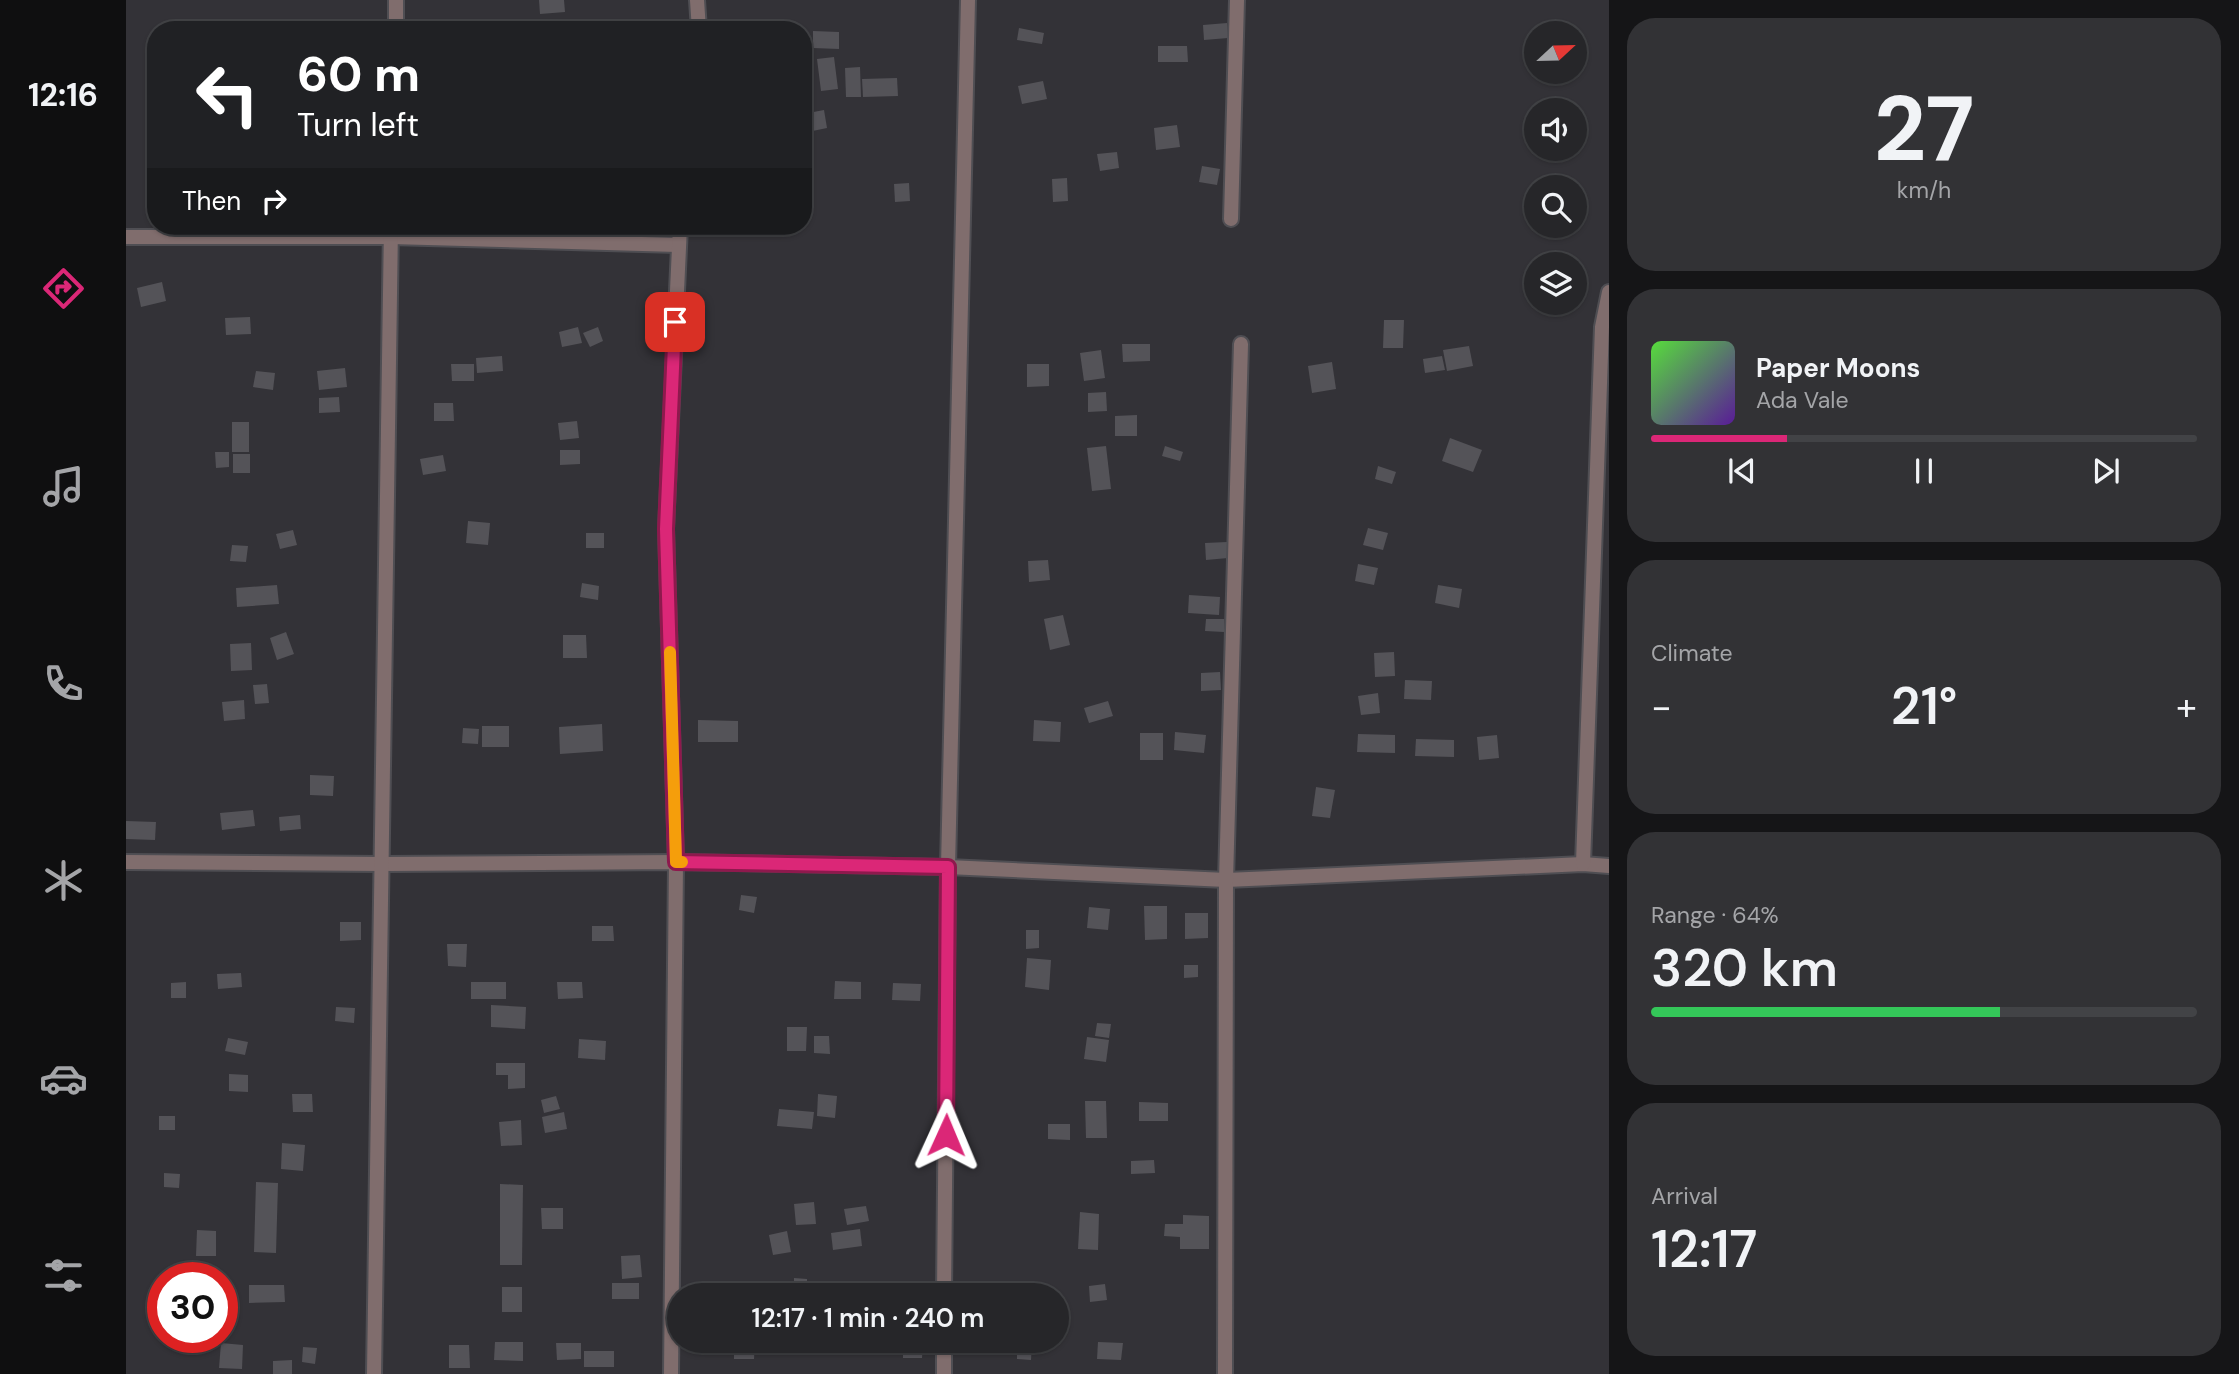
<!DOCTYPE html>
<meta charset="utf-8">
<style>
body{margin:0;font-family:"DM Sans",sans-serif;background:#323235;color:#f1f3f6;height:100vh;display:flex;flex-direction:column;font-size:26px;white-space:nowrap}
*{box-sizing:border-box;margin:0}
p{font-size:23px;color:#a4a5a8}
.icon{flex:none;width:38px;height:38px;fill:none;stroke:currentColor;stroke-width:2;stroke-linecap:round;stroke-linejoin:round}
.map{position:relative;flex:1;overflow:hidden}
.details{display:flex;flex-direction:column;gap:18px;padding:18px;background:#151517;width:630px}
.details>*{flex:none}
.guide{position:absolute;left:21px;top:21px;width:665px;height:214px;border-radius:28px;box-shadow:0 2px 5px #0004,0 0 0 2px #424346;background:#202124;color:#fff;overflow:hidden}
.needle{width:46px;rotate:68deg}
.controls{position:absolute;left:1398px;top:21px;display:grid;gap:14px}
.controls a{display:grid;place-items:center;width:63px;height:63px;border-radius:50%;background:#262629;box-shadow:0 2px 5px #0004,0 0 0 2px #424346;font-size:35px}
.speed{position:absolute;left:21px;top:1262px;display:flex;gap:14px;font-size:35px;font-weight:700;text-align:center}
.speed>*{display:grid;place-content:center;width:91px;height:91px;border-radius:50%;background:#262629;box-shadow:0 2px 5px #0004,0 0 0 2px #424346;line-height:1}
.speed .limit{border:10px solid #d22;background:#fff;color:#111}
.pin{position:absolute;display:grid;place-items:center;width:60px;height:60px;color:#fff;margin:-30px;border-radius:14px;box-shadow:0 4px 10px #0006}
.me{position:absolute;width:77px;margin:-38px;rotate:1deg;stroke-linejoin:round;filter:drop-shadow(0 0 5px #0008)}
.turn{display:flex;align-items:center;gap:24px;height:147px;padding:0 35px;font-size:32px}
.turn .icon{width:91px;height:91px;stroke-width:2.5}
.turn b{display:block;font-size:49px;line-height:60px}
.then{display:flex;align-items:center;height:66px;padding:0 35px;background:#0003;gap:14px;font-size:26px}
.big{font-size:52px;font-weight:600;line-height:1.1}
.details .card{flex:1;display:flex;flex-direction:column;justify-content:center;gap:10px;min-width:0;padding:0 24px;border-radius:28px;background:#323235}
.details .dial{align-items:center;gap:0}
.dial b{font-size:91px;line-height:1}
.song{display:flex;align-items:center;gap:21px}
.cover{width:84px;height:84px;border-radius:10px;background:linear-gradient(135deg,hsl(110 70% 55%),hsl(270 70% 35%))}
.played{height:7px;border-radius:4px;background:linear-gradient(90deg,#db2777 25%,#424346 25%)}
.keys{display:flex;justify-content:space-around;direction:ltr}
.heat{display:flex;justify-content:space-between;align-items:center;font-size:38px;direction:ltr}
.charge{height:10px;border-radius:5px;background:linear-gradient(90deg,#34c759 64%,#424346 0)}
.trip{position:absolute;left:541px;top:1283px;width:402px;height:70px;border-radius:35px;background:#262629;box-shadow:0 2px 5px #0004,0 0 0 2px #424346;font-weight:600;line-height:70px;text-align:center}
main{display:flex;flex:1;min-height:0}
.dock{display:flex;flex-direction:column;width:126px;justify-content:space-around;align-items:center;background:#0f0f10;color:#a4a5a8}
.dock .icon{width:49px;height:49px}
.dock .active{color:#db2777}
.dock b{font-size:32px;color:#f1f3f6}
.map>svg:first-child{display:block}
.building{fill:#545358}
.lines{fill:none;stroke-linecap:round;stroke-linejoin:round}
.minor-casing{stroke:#4f4e53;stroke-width:18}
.minor{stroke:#806d6d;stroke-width:14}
.route-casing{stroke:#8e194d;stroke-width:18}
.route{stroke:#db2777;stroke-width:12}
.slow{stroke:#f59e0b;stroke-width:12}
</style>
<main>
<nav class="dock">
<b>12:16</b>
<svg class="icon active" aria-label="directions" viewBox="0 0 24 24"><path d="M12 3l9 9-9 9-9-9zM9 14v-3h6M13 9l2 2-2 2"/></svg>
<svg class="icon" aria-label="music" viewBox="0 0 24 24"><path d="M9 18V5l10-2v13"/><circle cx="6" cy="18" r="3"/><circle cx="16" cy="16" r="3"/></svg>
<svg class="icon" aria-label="phone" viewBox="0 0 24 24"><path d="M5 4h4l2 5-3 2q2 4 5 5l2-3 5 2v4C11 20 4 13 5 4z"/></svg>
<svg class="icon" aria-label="climate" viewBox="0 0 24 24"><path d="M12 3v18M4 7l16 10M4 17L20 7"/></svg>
<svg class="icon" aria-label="car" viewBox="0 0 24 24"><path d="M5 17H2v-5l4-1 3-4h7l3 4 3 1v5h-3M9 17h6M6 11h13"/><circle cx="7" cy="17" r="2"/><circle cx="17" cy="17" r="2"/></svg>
<svg class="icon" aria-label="filters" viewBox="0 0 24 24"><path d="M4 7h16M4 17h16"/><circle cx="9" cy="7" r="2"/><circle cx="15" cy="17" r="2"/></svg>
</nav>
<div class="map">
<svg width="1483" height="1374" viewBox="0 0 1483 1374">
<rect width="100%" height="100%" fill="#333237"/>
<g class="building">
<polygon points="413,0 438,0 439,12 414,14"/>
<rect x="360" y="22" width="20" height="8"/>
<polygon points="1101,23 1102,38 1078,40 1077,25"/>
<polygon points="893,28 918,33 916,44 891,40"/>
<polygon points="687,31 713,32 713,49 687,48"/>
<polygon points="1032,46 1061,46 1062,62 1032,62"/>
<polygon points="708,57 712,89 695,91 691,59"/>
<polygon points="734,67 735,97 720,97 719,68"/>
<polygon points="771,78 772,96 737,97 736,79"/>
<polygon points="917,81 921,99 896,104 892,86"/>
<polygon points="25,96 30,97 30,113 25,113"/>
<polygon points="698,110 701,128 677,133 677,114"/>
<polygon points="1051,125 1054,147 1030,150 1028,128"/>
<polygon points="991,152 993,168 974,171 971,154"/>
<polygon points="1076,166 1094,169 1091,185 1073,182"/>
<polygon points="941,178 942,201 927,202 926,179"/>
<polygon points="783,183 784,201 769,202 768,184"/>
<polygon points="36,282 40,301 15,307 11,288"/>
<polygon points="124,317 125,334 100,335 99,318"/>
<polygon points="1258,320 1278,320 1277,348 1257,348"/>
<polygon points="452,327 456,343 436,347 433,332"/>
<polygon points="472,327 477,341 464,347 457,333"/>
<polygon points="996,344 1024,344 1024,361 997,362"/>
<polygon points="1343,346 1347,366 1321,371 1317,350"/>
<polygon points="975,350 979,378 958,381 954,353"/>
<polygon points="376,356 377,371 351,373 350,358"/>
<polygon points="1316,356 1319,370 1299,373 1297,359"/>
<polygon points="1206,362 1210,389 1186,393 1182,366"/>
<polygon points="325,364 348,364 348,381 326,381"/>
<polygon points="901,364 923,364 923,386 901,387"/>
<polygon points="219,368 221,387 193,390 191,371"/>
<polygon points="130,371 149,373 147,390 127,387"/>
<polygon points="980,392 981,411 962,412 962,393"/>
<polygon points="213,397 214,412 193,413 193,398"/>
<polygon points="308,403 327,403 328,421 308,421"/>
<polygon points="1011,415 1011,436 989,436 989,416"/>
<polygon points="451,421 453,438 434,440 432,423"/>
<rect x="106" y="422" width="17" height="30"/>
<polygon points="1324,438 1356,450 1347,472 1316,461"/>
<polygon points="980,446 985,489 966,491 961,448"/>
<polygon points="1039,446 1057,452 1054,461 1036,456"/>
<polygon points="434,450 454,450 454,464 434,465"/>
<polygon points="89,452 103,452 103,467 90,468"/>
<rect x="107" y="454" width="17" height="19"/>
<polygon points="317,455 320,471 297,475 294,459"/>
<polygon points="1252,466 1270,472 1266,484 1249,479"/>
<polygon points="342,521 364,523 362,545 340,543"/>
<polygon points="1242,528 1262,533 1257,550 1237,545"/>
<polygon points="167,530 171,545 154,549 150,534"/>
<rect x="460" y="533" width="18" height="15"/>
<polygon points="1101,542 1102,558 1080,560 1079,543"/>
<polygon points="106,545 122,546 120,562 104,561"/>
<polygon points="922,560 924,580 903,582 902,561"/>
<polygon points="1232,564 1252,568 1248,585 1229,581"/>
<polygon points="456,583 473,586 472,600 454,597"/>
<polygon points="151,585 153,604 111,607 110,588"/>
<polygon points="1312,585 1336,589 1333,608 1309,603"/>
<polygon points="1063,595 1094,597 1093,615 1062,613"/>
<polygon points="937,615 944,645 924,650 918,619"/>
<polygon points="1080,619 1098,619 1098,632 1079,631"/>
<polygon points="160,632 168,654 151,660 144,638"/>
<polygon points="437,635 460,635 461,658 437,658"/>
<polygon points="125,643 126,670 105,671 104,644"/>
<polygon points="1268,652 1269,676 1249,677 1248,653"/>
<polygon points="1094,672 1095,690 1075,691 1075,673"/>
<polygon points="1279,680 1306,681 1305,700 1278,699"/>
<polygon points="141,684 143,703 129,704 127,685"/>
<polygon points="1252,693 1254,713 1235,715 1232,696"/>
<polygon points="118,700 119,719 98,721 96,702"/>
<polygon points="982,701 987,716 963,723 958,708"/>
<polygon points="572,720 612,721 612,742 572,742"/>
<polygon points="908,720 935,722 934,742 907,741"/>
<polygon points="476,724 477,751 434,754 433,727"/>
<rect x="356" y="726" width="27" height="21"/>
<polygon points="337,728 353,729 352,744 336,743"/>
<polygon points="1049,732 1080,735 1078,753 1048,750"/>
<rect x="1014" y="733" width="23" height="27"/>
<polygon points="1232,734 1269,735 1269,753 1231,752"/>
<polygon points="1371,735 1373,758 1353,760 1351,737"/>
<polygon points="1290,739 1328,740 1328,757 1289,756"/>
<polygon points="184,775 208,776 207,796 184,795"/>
<polygon points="1190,787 1209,790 1204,818 1186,816"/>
<polygon points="127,810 129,826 96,830 94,813"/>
<polygon points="174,815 175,829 154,831 153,817"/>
<polygon points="0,821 30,822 29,840 0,839"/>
<polygon points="615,895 631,897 628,913 613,910"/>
<polygon points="1018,906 1041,906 1041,939 1019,940"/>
<polygon points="963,907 984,909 982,930 961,928"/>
<polygon points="1059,913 1082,913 1082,938 1059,939"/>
<polygon points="214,922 235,922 235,940 214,941"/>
<polygon points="466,926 487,926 488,941 466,941"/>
<polygon points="900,930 913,930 913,948 900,949"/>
<polygon points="321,944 341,944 340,967 322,966"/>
<polygon points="901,958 925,960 923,990 899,987"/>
<polygon points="1058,965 1072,965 1072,977 1058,978"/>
<polygon points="115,973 116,987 92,989 91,974"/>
<polygon points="709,981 735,982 735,999 708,999"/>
<polygon points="60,982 60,998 45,998 45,983"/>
<rect x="345" y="982" width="35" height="17"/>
<polygon points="431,982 456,982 457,998 432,999"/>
<polygon points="767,983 795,984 794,1001 766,1000"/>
<polygon points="365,1005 400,1007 399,1029 365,1027"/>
<polygon points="210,1007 229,1008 228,1023 209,1021"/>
<polygon points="971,1023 985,1024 983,1038 969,1036"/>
<polygon points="661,1027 681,1027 680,1051 661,1051"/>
<polygon points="688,1036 703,1036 704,1054 688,1053"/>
<polygon points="961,1037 983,1040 980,1062 958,1059"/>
<polygon points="102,1038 122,1042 119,1055 99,1051"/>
<polygon points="453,1039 480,1041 479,1060 452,1058"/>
<polygon points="370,1063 399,1063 399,1088 382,1089 382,1075 370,1075"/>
<polygon points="103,1074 122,1075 122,1092 103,1091"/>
<polygon points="166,1094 186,1094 187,1112 167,1112"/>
<polygon points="692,1094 711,1096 709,1118 691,1116"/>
<polygon points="430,1096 434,1109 418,1113 415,1100"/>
<polygon points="959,1101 980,1101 981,1138 960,1138"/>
<polygon points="1013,1102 1042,1103 1042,1121 1013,1121"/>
<polygon points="653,1109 688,1112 686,1129 651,1126"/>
<polygon points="438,1112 441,1129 419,1133 416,1117"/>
<rect x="33" y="1116" width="16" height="14"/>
<polygon points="395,1120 396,1145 375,1146 373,1122"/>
<polygon points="922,1124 944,1124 944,1140 922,1139"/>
<polygon points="156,1143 179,1145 177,1171 155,1169"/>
<polygon points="1028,1160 1029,1173 1005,1174 1005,1161"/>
<polygon points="38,1173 54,1174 53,1188 38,1187"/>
<polygon points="130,1182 152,1183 150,1253 128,1252"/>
<polygon points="374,1184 397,1185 396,1265 374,1265"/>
<polygon points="688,1202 690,1224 670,1225 668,1204"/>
<polygon points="740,1206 743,1221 721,1225 718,1209"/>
<polygon points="415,1208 437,1208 437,1229 416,1229"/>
<polygon points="954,1212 973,1214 972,1250 952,1249"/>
<polygon points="1057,1215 1083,1216 1083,1249 1054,1249 1054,1237 1038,1236 1039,1224 1057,1224"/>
<polygon points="734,1229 736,1246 707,1250 705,1233"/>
<polygon points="71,1230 90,1231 90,1256 70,1256"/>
<polygon points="661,1231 665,1252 647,1255 643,1235"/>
<polygon points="514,1255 516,1277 496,1279 495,1256"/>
<polygon points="668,1278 681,1279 681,1295 668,1295"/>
<polygon points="766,1282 786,1284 785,1295 765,1295"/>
<rect x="486" y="1283" width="27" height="16"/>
<polygon points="979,1284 981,1300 964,1302 963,1286"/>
<polygon points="123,1285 158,1285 159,1302 123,1303"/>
<rect x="376" y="1287" width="20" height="25"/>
<polygon points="608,1340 629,1340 628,1359 608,1359"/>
<polygon points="777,1340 797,1340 796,1358 777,1358"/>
<polygon points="369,1342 397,1342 397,1361 368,1360"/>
<polygon points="972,1342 997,1343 995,1360 971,1359"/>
<polygon points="95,1343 117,1345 116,1369 93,1368"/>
<polygon points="430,1343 455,1343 455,1359 431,1360"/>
<polygon points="891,1344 906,1345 905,1360 891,1359"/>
<polygon points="323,1345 343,1345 344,1368 323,1368"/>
<polygon points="177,1347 191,1348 189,1364 176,1362"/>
<rect x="458" y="1351" width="30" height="16"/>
<polygon points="166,1360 166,1374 147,1374 147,1361"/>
</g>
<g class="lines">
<g class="minor-casing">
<g id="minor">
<polyline points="571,0 573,30"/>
<polyline points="270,30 270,0"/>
<polyline points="1105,219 1111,0"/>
<polyline points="0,237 265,237 552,245"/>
<polyline points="0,862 256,864 550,862 822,867 1100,880 1457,864 1483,866"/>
<polyline points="1457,864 1476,327 1483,292"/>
<polyline points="818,1295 822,867 842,0"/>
<polyline points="248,1374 265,226"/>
<polyline points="545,1374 550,862 540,529 554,226"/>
<polyline points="818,1374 818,1340"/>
<polyline points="1099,1374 1100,880 1115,344"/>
</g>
</g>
<use href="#minor" class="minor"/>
</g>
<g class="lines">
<g class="route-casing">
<polyline id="route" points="549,322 540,529 550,862 822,867 820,1135"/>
</g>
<use href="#route" class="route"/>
<polyline class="slow" points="544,652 550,862 556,862"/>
</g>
</svg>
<div class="controls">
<a><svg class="needle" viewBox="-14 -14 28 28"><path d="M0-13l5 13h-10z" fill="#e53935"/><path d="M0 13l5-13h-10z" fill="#a4a5a8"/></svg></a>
<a><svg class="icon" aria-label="sound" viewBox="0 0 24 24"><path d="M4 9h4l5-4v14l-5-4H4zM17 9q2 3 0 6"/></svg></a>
<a><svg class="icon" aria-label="search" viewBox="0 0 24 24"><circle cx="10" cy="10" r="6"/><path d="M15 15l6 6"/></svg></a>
<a><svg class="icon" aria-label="layers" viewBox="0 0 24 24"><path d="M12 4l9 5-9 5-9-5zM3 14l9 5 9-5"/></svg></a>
</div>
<div class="speed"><div class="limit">30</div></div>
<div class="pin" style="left:549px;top:322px;background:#d93025"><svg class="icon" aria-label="arrive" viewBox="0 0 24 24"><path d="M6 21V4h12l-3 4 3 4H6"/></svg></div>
<svg class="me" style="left:820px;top:1135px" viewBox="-20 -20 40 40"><path d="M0-17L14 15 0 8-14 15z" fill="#db2777" stroke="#fff" stroke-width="4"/></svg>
<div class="trip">12:17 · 1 min · 240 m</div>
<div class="guide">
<div class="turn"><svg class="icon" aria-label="left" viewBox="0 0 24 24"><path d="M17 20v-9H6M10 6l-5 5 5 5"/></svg><div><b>60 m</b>Turn left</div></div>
<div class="then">Then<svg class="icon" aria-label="right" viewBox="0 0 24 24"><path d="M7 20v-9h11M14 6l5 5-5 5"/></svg></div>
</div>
</div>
<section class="details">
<div class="card dial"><b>27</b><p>km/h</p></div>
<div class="card">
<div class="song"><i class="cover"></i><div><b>Paper Moons</b><p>Ada Vale</p></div></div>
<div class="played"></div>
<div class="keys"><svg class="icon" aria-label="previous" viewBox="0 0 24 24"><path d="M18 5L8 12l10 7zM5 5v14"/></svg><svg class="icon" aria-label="pause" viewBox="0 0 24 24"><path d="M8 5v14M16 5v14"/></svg><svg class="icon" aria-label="next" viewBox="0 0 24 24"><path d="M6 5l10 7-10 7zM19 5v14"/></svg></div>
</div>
<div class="card"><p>Climate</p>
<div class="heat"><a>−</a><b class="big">21°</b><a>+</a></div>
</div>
<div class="card"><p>Range · 64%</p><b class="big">320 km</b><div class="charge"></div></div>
<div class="card"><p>Arrival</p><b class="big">12:17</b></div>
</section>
</main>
